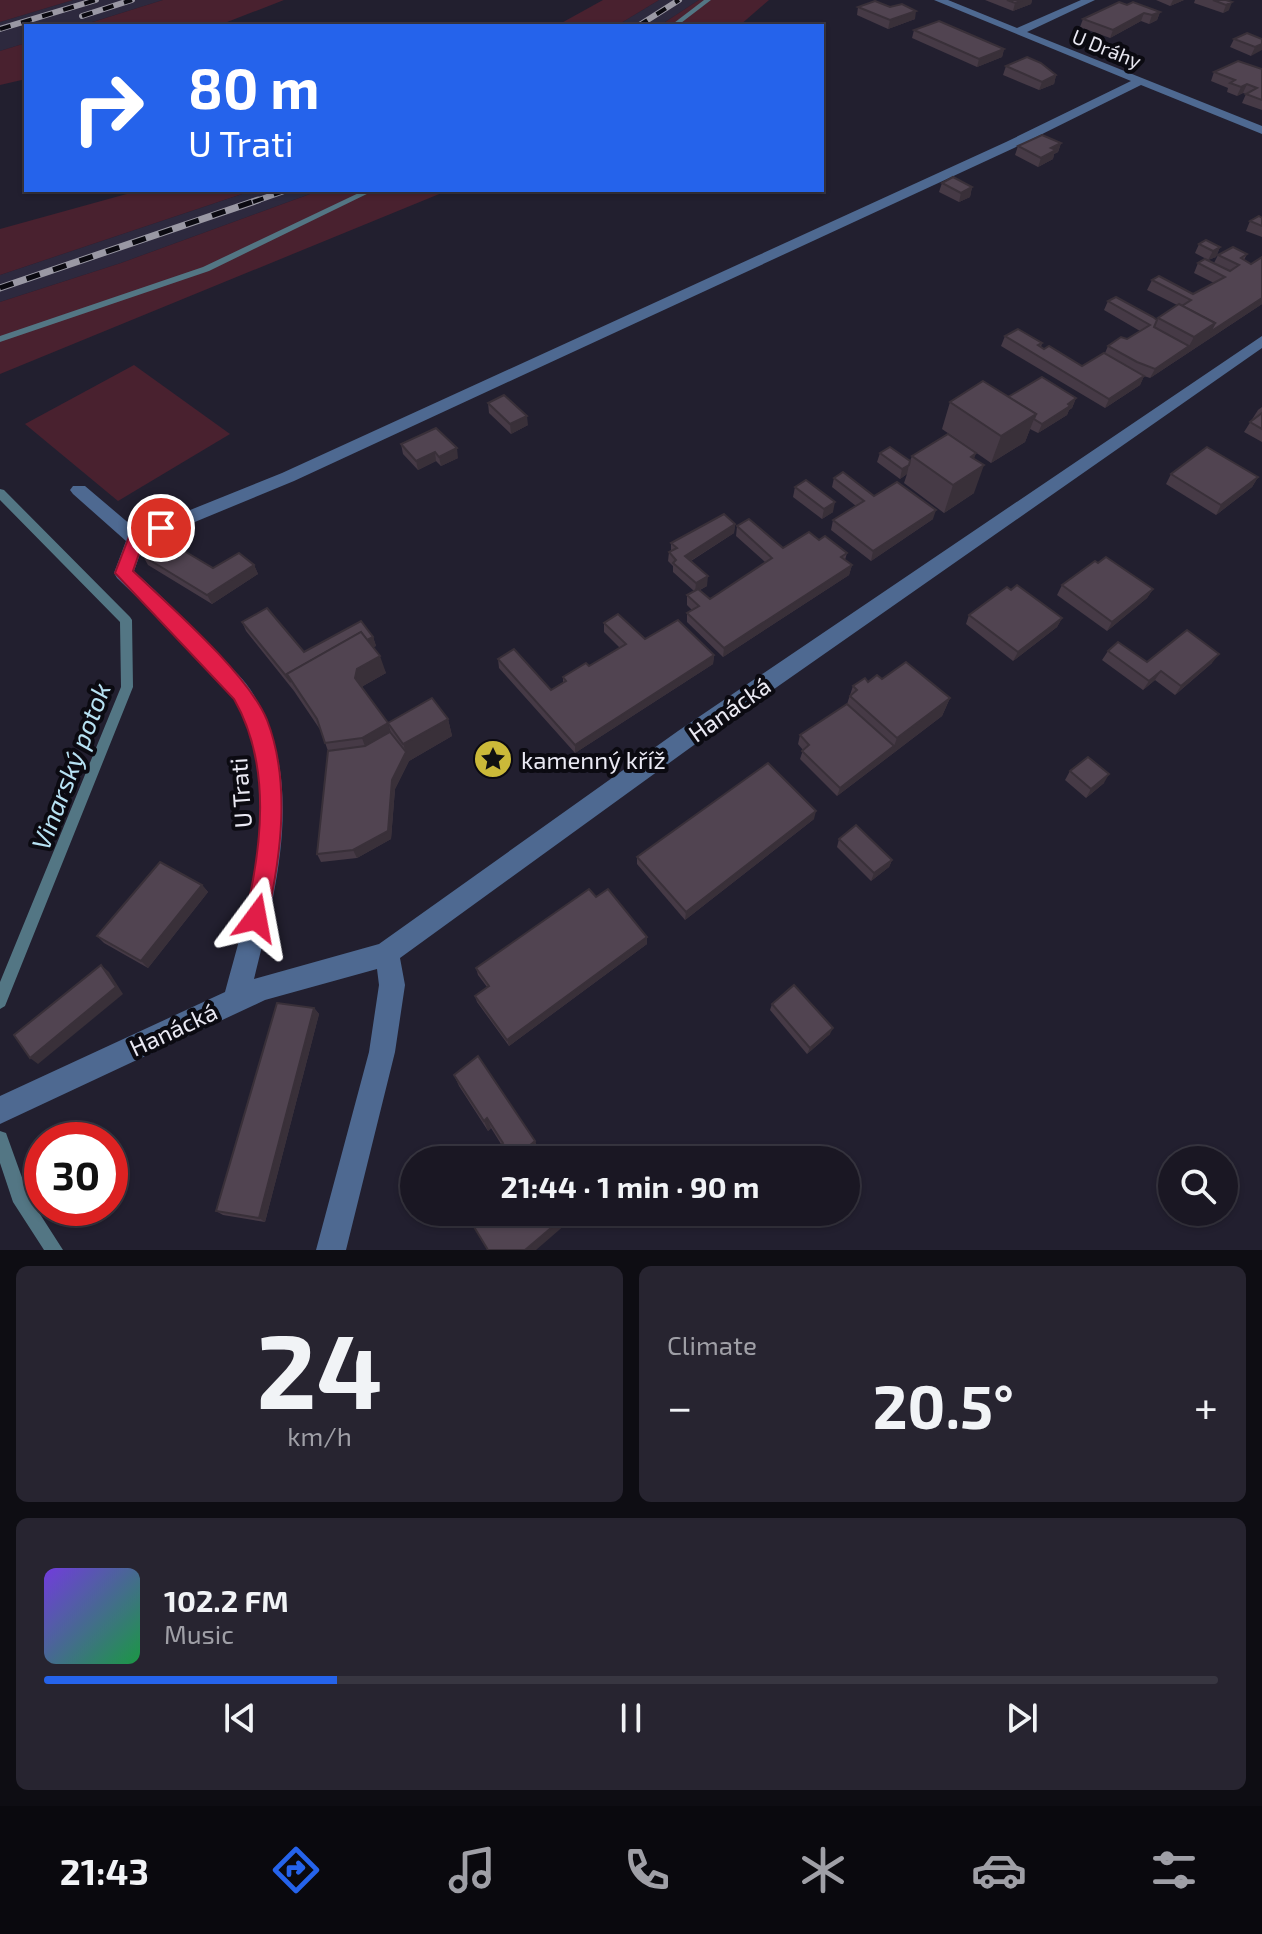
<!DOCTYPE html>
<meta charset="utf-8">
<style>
body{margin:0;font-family:"Exo 2",sans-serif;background:#272430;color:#f1f3f6;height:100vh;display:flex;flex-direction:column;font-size:30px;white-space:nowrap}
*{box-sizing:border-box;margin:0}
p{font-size:26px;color:#9f9fa6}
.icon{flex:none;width:44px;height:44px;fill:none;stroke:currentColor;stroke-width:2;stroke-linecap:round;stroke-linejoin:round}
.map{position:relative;height:1250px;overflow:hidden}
.sheet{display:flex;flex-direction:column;gap:16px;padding:16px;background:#0e0d13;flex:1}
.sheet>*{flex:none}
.banner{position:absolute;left:24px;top:24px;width:800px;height:168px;border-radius:0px;box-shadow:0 2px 6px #0004,0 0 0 2px #383641;background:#2563eb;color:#fff;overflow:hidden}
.fabs{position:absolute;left:1158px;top:1146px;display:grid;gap:16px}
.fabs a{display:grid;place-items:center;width:80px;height:80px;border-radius:50%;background:#1a1723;box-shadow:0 2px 6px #0004,0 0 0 2px #383641;font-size:40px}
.speed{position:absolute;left:24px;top:1122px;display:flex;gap:16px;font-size:40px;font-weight:700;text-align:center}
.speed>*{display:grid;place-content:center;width:104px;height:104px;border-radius:50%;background:#1a1723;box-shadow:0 2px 6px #0004,0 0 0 2px #383641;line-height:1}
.speed .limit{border:12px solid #d22;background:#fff;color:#111}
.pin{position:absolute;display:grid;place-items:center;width:68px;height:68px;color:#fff;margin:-34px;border:4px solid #fff;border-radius:50%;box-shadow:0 2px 8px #0007}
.me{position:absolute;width:88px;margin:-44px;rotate:13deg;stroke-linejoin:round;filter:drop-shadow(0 0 6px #0008)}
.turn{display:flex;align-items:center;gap:28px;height:168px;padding:0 32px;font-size:36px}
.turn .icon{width:104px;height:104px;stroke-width:2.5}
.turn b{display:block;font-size:56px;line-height:68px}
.big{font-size:60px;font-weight:700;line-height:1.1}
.sheet .widget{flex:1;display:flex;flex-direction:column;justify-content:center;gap:12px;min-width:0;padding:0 28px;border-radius:12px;background:#272430}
.sheet .dial{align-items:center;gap:0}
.dial b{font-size:104px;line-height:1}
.song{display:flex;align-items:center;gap:24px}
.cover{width:96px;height:96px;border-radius:12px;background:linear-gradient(135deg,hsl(260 70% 55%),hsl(140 70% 35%))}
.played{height:8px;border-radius:4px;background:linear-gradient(90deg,#2563eb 25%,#383641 25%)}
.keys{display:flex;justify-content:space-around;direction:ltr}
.heat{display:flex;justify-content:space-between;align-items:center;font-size:44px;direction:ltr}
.sheet .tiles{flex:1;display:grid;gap:16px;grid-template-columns:1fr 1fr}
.widget:last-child{grid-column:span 2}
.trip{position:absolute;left:400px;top:1146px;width:460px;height:80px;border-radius:40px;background:#1a1723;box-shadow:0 2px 6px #0004,0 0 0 2px #383641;font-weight:700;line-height:80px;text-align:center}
.tabs{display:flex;height:128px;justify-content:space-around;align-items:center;background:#0a090e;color:#9f9fa6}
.tabs .icon{width:56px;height:56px}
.tabs .selected{color:#2563eb}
.tabs b{font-size:36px;color:#f1f3f6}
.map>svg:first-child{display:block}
.built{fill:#2d293e}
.green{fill:#49212f}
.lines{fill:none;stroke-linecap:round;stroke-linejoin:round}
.stream{fill:#537684;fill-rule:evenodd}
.minor{fill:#4e6991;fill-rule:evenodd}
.rail-far1-casing{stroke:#9a98a4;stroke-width:6}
.rail-casing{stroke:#9a98a4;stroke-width:7}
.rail-far1{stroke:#0b0a11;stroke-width:4;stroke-dasharray:11;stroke-linecap:butt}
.rail{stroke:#0b0a11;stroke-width:5;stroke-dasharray:14;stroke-linecap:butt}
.wall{fill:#463a46}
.shaded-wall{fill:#393039}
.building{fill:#514451;stroke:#393039;stroke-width:2}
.route{fill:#e11d48;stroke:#92132f;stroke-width:2}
.labels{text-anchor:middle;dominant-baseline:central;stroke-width:8;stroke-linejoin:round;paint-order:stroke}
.far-street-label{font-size:20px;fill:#eae9f3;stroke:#0b0a11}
.street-label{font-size:24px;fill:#eae9f3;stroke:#0b0a11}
.poi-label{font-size:24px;fill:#eae9f3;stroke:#0b0a11;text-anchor:start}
.water-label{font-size:26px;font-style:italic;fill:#b7e2f3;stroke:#0b0a11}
</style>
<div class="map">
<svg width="1262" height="1250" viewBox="0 0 1262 1250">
<rect width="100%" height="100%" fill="#221f2f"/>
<g class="built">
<polygon points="73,0 163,0 80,26 26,26 26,43 0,51 0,22"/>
<polygon points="659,0 699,0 659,26 616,26"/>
<polygon points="254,190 321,190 121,263 0,302 0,275"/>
</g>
<g class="green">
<polygon points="0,0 73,0 0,22"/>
<polygon points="163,0 284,0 217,26 80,26"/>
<polygon points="603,0 659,0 616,26 556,26"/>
<polygon points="699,0 769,0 739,26 659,26"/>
<polygon points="26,43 26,79 0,85 0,51"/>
<polygon points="141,190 254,190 0,275 0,229"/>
<polygon points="321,190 449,190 0,374 0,302 121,263"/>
<polygon points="134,365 230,434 118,501 25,424"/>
</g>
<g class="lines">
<g class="stream">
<polygon points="704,0 711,0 677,26 670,26"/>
<polygon points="365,190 375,190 209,271 0,342 0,336 203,267"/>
<polygon points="0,489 4,490 130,617 132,620 133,687 5,1006 0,1009 0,982 121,687 120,622 0,500"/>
<polygon points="0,1131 6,1133 29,1197 63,1250 44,1250 13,1202 0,1163"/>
</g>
<path class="minor" d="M934,0H948L1017,28L1081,0H1095L1027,32L1262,126V134L1141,85L1014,148L294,481L144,543L134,571C163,597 190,625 216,653C227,665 241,675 250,689C307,776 277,886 254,979L379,944L678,731L1262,336V348L694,745L400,958L405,985L395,1052L346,1250H316L369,1052L379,985L377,969L265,1000L0,1124V1096L225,992C249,903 287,788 235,701C227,688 213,677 202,665C175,635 147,606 117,578L114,573L126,541L73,494L70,490L73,486H85L138,531L282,473L1006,142L1131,81Z"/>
<g class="rail-far1-casing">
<g id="rail-far1">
<polyline points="82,16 132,0"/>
<polyline points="638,26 679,0"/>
<polyline points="0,29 96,0"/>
<polyline points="253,202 287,190"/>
</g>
</g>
<g class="rail-casing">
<polyline id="rail" points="0,288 258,200"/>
</g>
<use href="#rail-far1" class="rail-far1"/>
<use href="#rail" class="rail"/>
</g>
<g class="wall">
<polygon points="985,0 1032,0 1031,4 1013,11"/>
<polygon points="1156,0 1184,0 1170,6"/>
<polygon points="1195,0 1226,0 1229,10 1223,13 1194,3"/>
<polygon points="1127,5 1160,12 1157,20 1149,24 1141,21 1110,38 1080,27 1083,19"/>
<polygon points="858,7 915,19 888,29 857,15"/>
<polygon points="914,30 1004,49 1002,57 977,67 912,38"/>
<polygon points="1234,39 1262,39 1251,56 1230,47"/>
<polygon points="1006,66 1056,75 1054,84 1039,90 1003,75"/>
<polygon points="1262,69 1262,110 1242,103 1246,94 1243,93 1237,96 1227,92 1228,88 1211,81 1214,72"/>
<polygon points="1061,143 1058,152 1054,154 1053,159 1038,167 1015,155 1018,146"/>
<polygon points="942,183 972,187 970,197 959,202 939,192"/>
<polygon points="1262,218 1262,237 1246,231 1250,221"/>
<polygon points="1199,244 1220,247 1216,257 1208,260 1195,253"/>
<polygon points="1247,254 1244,260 1262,304 1150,378 1144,376 1140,385 1105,408 1001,346 1005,336 1042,343 1041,347 1082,366 1105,353 1108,346 1127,339 1140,331 1104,310 1108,301 1157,320 1158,318 1177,305 1147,290 1152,280 1193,294 1214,283 1194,273 1198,263 1214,263 1218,255"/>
<polygon points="1008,397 1076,398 1072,408 1069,410 1067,415 1038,433 1030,429 1025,442 991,463 942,429 950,402"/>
<polygon points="488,403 528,425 511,434 489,413"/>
<polygon points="1262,407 1262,442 1244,432 1258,410"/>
<polygon points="401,444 458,458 441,466 436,461 418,470 403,454"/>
<polygon points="880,453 910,461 912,456 974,459 974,493 944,513 904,483 907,474 900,479 877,462"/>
<polygon points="1171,474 1258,477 1252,487 1216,515 1166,484"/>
<polygon points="834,478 874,496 933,519 871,561 831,530 833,520 856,506 832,487"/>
<polygon points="795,487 833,512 822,519 793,497"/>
<polygon points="735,524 734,533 691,561 707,586 700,590 710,599 765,562 736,536 737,526 783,548 819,540 847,553 845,560 852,565 849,575 723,657 687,622 687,613 692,610 687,605 687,595 694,591 673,572 673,566 668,561 669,552 671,551 671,543"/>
<polygon points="143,556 213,568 254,565 258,574 212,604 148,565"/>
<polygon points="1062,585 1153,589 1147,598 1107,631 1057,595"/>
<polygon points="1011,590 1062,618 1057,627 1013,661 966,624 969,615"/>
<polygon points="242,622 304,652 373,637 376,646 373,647 386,673 363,686 362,689 390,732 388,723 448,719 452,736 409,761 395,789 391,839 357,858 321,862 317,854 328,751 321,731 294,691 246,631"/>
<polygon points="604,623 645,639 714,655 713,664 575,753 499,668 498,659 551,690 563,683 563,677 589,666 620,648 604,632"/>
<polygon points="1108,651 1147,662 1212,663 1175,695 1155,680 1143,690 1102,660"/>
<polygon points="882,679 950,698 942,716 837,796 800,759 803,750 798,744 800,735 847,704 853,686"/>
<polygon points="1070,771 1104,783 1086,798 1065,780"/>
<polygon points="814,819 685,920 637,864 637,857"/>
<polygon points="839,839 892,860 889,867 871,881 837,847"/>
<polygon points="202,885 208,892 148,968 104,943 97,936"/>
<polygon points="596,897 647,937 647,944 509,1046 477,1002 475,996 487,987 478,975 476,968"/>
<polygon points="772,1004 830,1034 807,1054 770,1010"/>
<polygon points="314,1008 319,1014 265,1222 223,1215 216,1211"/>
<polygon points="454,1075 535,1141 538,1151 527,1160 493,1151 501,1144 491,1128 488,1131 459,1086"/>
</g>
<g class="shaded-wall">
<polygon points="1022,0 1032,0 1031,4 1013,11 1015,3"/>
<polygon points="1173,0 1184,0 1170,6"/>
<polygon points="1232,2 1229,10 1223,13 1226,5"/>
<polygon points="916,11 915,19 888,29 890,20"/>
<polygon points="1160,12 1157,20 1149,24 1152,15"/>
<polygon points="1144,13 1141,21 1110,38 1113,30"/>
<polygon points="1262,44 1262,50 1251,56 1255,47"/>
<polygon points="1004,49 1002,57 977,67 979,59"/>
<polygon points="1056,75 1054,84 1039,90 1042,82"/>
<polygon points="1247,84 1243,93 1237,96 1241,87"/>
<polygon points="1061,143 1058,152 1054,154 1053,159 1038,167 1041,158 1051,148"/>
<polygon points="972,187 970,197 959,202 961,193"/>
<polygon points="1220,247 1216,257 1208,260 1213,251"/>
<polygon points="1262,298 1262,304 1150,378 1155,369 1189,346 1194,337 1215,323"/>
<polygon points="1144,376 1140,385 1105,408 1109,399"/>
<polygon points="1076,398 1072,408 1069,410 1067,415 1038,433 1042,424"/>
<polygon points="1036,414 1025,442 991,463 1001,436"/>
<polygon points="527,416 528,425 511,434 510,424"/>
<polygon points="457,448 458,458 441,466 439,457"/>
<polygon points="435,452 436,461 418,470 416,461"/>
<polygon points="976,453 969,475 984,465 974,493 944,513 953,485 971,457"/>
<polygon points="909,465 907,474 900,479 902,469"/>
<polygon points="1258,477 1252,487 1216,515 1221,505"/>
<polygon points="835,502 833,512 822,519 824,509"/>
<polygon points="936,510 933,519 871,561 873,551"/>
<polygon points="735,524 734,533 684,565 685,556"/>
<polygon points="254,565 258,574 212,604 207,595"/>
<polygon points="852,565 849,575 723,657 724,648"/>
<polygon points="708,576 707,586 695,592 696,583"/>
<polygon points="1153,589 1147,598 1107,631 1112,622"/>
<polygon points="1062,618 1057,627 1013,661 1018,652"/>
<polygon points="373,637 376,646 297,690 292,682"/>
<polygon points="1219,654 1212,663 1175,695 1181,686"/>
<polygon points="714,655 713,664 575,753 575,745"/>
<polygon points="380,656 386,673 363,686 361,696 355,678 357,669"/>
<polygon points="1161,671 1155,680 1143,690 1149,681"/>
<polygon points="950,698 942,716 837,796 840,788 894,746 897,738"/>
<polygon points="448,719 452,736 409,761 395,789 391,839 357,858 353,850 392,780 406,752 403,744"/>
<polygon points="388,723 393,740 368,755 362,738"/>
<polygon points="1109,774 1104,783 1086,798 1091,789"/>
<polygon points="816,811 814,819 685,920 686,912"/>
<polygon points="892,860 889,867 871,881 874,873"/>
<polygon points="202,885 208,892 148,968 141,961"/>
<polygon points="647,937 647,944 509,1046 507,1040"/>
<polygon points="101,965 109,972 123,994 38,1064 30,1058"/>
<polygon points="314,1008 319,1014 265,1222 259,1218"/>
<polygon points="833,1028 830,1034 807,1054 810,1048"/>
<polygon points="487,1118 491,1128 488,1131 484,1121"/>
<polygon points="535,1141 538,1151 526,1160 522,1152"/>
<polygon points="564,1217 566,1224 536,1250 525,1250"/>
</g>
<g class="building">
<polygon points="1007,0 1022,0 1015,3"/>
<polygon points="1213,0 1226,0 1232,2 1226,5"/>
<polygon points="875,1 890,7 902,4 916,11 890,20 858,7"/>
<polygon points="1119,2 1127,5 1133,2 1160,12 1152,15 1144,13 1113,30 1083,19"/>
<polygon points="939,21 1004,49 979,59 914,30"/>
<polygon points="1247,33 1262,39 1262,44 1255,47 1234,39"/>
<polygon points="1027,57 1041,63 1056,75 1042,82 1006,66"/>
<polygon points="1238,61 1262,69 1262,100 1246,94 1257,88 1247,84 1241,87 1230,83 1235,80 1214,72"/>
<polygon points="1042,135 1061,143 1051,148 1056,150 1041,158 1018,146"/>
<polygon points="953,177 972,187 961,193 942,183"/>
<polygon points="1259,216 1262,218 1262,226 1250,221"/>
<polygon points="1206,240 1220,247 1213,251 1199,244"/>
<polygon points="1233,247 1247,254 1241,258 1251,264 1262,257 1262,298 1210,332 1215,323 1182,306 1191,300 1152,280 1159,276 1193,294 1225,277 1198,263 1205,259 1230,271 1239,265 1218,255"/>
<polygon points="1116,297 1153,317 1157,320 1154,327 1189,346 1155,369 1137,362 1108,346 1121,337 1127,339 1150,325 1108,301"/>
<polygon points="1179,304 1215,323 1194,337 1158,318"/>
<polygon points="1018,329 1042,343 1038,345 1044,349 1049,346 1082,366 1104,353 1144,376 1109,399 1005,336"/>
<polygon points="1042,377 1076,398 1068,404 1070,406 1042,424 1034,419 1036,414 1008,397"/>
<polygon points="983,381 1036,414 1001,436 950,402"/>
<polygon points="504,395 527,416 510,424 488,403"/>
<polygon points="1262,413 1262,429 1250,422"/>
<polygon points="436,428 457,448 439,457 435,452 416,461 401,444"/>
<polygon points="948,434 976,453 971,457 984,465 953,485 912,456"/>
<polygon points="890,447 910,461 909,465 902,469 880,453"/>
<polygon points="1207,447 1258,477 1221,505 1171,474"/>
<polygon points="843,472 874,496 897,482 936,510 873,551 833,520 864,501 834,478"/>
<polygon points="806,480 835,502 824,509 795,487"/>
<polygon points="724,514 735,524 685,556 708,576 696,583 673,563 676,560 669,552 677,548 671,543"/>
<polygon points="749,519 783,548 809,532 819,540 825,536 847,553 841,557 852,565 724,648 687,613 699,606 687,595 698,589 710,599 772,558 737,526"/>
<polygon points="164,539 213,568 239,553 254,565 207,595 143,556"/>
<polygon points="1106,557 1153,589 1112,622 1062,585 1095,561 1098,563"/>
<polygon points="1017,585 1062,618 1018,652 969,615 1007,587 1011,590"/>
<polygon points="267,608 304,652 361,621 373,637 367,640 361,632 287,674 291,682 242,622"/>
<polygon points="618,614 645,639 678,620 714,655 575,745 498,659 514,649 551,690 566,681 563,677 586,663 589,666 626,644 604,623"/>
<polygon points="1187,630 1219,654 1181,686 1161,671 1149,681 1108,651 1118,642 1147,662"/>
<polygon points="361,632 380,656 357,669 355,678 388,723 362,738 325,743 317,719 287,674"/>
<polygon points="906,662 950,698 897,738 850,696 857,690 853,686 865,678 868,682 877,675 882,679"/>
<polygon points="432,698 448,719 403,744 388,723"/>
<polygon points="847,704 894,746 840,788 802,751 809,745 800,735"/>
<polygon points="390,732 406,752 392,780 388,831 353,850 317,854 328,751 365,746"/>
<polygon points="1088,757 1109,774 1091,789 1070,771"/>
<polygon points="768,763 816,811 686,912 637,857"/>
<polygon points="856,825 892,860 874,873 839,839"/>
<polygon points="160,862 202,885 141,961 97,936"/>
<polygon points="589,889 596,897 608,889 647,937 507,1040 475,996 489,986 476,968"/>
<polygon points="101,965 116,987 30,1058 14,1035"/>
<polygon points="794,985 833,1028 810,1048 772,1004"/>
<polygon points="277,1003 314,1008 259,1218 216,1211"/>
<polygon points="478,1056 535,1141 522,1152 527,1160 469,1160 469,1158 482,1149 493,1151 503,1143 487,1118 484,1121 454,1075"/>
<polygon points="465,1212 561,1212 564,1217 525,1250 488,1250"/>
</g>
<path class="route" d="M161,522L169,528L167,533L143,542L133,571C171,607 248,674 267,720C291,782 281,856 267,918L264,926L256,929L248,926L245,918C262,847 272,765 234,699L115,573L130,534Z"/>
<defs>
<g id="sight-disc" transform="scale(2)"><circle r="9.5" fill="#cbb939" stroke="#0b0a11"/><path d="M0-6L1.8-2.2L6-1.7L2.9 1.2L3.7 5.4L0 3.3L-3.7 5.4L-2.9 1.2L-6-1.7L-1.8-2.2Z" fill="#111"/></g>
</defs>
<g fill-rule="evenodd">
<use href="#sight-disc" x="493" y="759"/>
</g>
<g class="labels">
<g class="far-street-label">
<text transform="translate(1107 48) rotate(22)">U Dráhy</text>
</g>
<g class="street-label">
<text transform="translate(729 709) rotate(-35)">Hanácká</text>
<text transform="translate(240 793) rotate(-94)">U Trati</text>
<text transform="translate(173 1029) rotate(-25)">Hanácká</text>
</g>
<g class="poi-label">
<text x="521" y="759">kamenný kříž</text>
</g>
<g class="water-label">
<text transform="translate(70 766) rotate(-69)">Vinarský potok</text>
</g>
</g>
</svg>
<div class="fabs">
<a><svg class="icon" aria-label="search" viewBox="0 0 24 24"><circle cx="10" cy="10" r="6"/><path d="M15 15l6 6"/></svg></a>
</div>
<div class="speed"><div class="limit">30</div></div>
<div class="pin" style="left:161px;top:528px;background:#d93025"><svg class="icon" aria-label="arrive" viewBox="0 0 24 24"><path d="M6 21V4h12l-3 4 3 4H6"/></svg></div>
<svg class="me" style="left:256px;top:918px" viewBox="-20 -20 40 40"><path d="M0-17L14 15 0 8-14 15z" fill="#e11d48" stroke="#fff" stroke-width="4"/></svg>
<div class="trip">21:44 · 1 min · 90 m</div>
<div class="banner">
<div class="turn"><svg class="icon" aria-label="right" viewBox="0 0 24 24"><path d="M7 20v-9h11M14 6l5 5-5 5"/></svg><div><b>80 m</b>U Trati</div></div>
</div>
</div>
<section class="sheet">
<div class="tiles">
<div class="widget dial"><b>24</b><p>km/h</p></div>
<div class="widget"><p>Climate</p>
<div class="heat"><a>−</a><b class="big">20.5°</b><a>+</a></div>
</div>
<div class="widget">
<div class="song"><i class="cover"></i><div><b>102.2 FM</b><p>Music</p></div></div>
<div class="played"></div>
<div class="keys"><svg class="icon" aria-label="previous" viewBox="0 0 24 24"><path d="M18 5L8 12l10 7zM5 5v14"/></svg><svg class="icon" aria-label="pause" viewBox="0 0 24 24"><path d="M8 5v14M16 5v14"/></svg><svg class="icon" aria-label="next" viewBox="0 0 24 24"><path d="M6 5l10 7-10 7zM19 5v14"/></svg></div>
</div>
</div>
</section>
<nav class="tabs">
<b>21:43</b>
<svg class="icon selected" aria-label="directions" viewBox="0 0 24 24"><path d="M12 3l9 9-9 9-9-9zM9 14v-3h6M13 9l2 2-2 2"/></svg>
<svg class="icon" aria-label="music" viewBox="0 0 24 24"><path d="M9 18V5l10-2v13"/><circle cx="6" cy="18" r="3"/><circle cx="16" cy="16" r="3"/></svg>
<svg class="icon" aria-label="phone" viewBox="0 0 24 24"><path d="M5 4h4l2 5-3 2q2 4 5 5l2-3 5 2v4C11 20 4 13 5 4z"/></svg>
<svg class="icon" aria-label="climate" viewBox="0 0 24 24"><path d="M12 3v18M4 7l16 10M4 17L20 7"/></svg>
<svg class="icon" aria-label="car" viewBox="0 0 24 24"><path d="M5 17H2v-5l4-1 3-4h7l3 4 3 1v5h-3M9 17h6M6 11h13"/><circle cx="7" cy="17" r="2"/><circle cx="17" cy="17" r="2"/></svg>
<svg class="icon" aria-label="filters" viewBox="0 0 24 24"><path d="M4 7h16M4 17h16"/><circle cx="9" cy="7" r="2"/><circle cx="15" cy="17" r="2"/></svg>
</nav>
